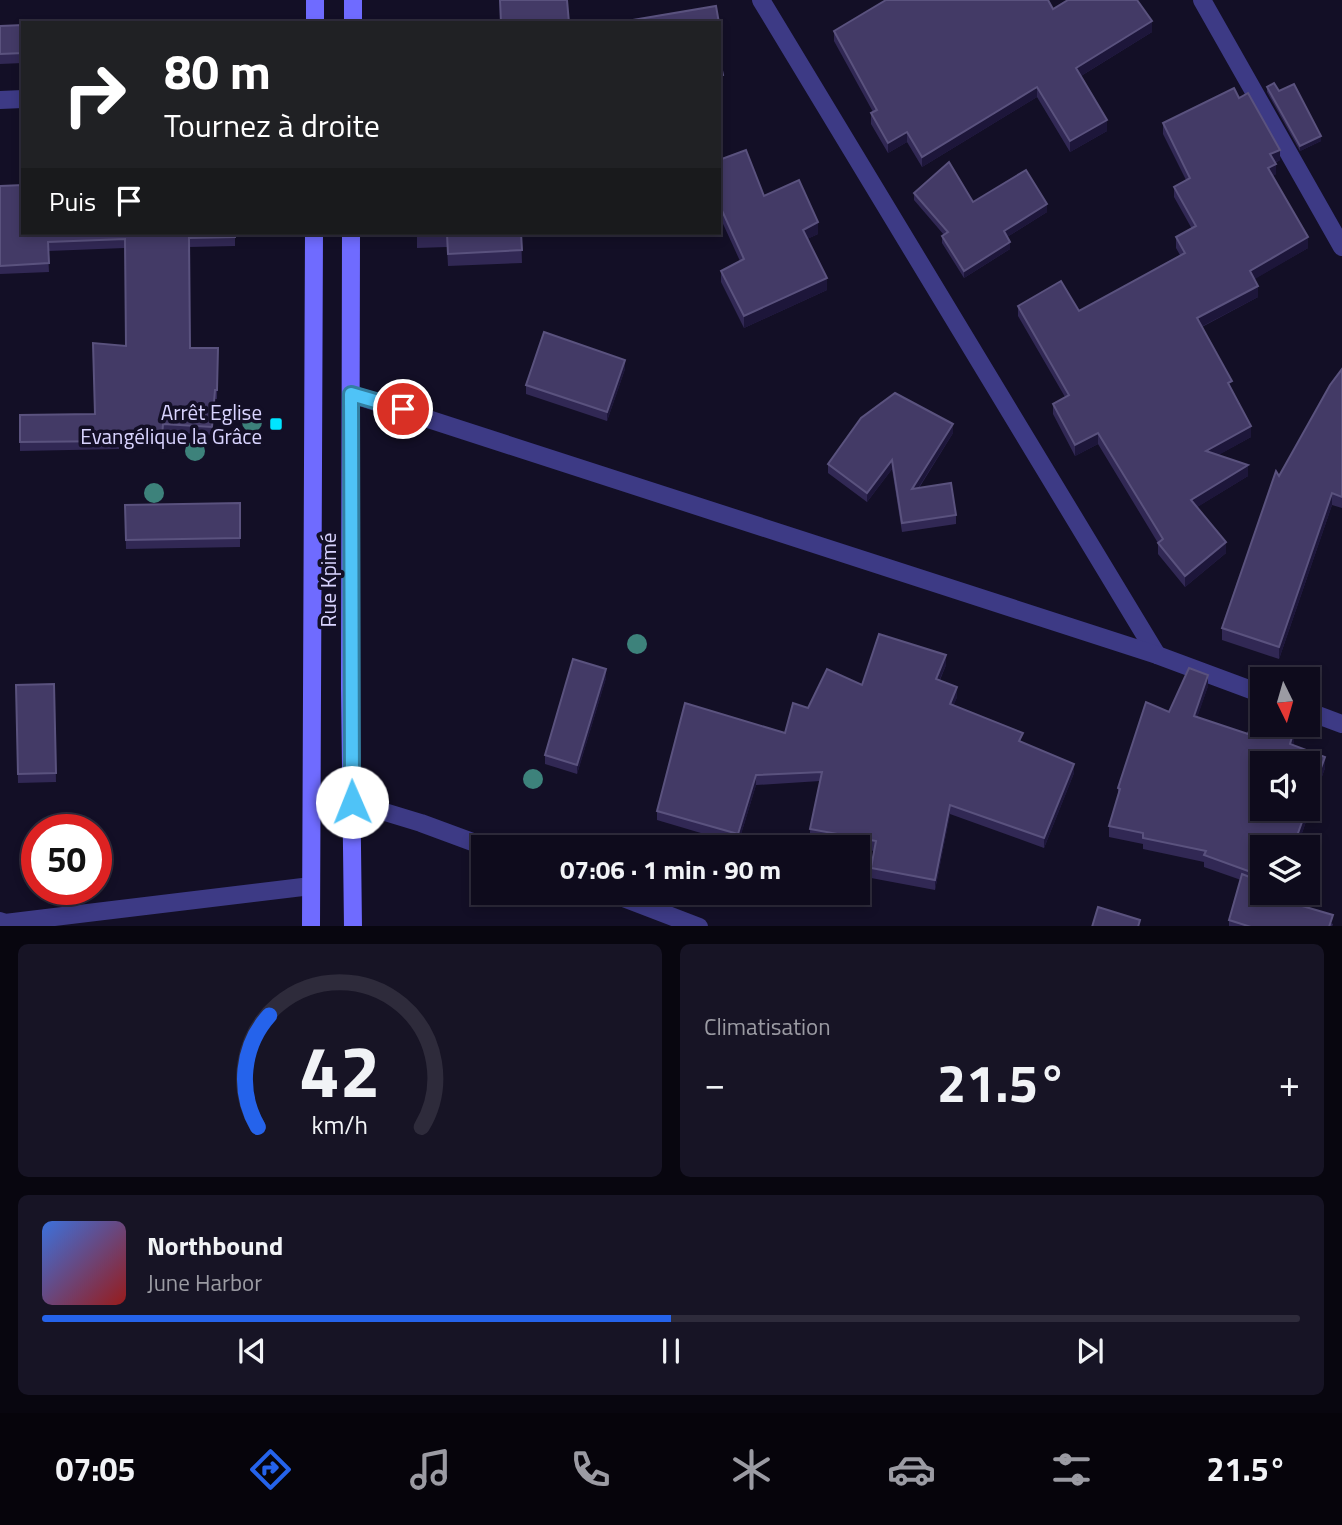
<!DOCTYPE html>
<html lang="fr">
<meta charset="utf-8">
<style>
body{margin:0;font-family:"Titillium Web",sans-serif;background:#171425;color:#f1f3f6;height:100vh;display:flex;flex-direction:column;font-size:26px;white-space:nowrap}
*{box-sizing:border-box;margin:0}
p{font-size:23px;color:#9b9ba3}
.icon{flex:none;width:38px;height:38px;fill:none;stroke:currentColor;stroke-width:2;stroke-linecap:round;stroke-linejoin:round}
.map{position:relative;height:926px;overflow:hidden}
.sheet{display:flex;flex-direction:column;gap:18px;padding:18px;background:#08060f;flex:1}
.sheet>*{flex:none}
.guide{position:absolute;left:21px;top:21px;width:700px;height:214px;border-radius:0px;box-shadow:0 4px 10px #0003,0 0 0 2px #2e2b3b;background:#202124;color:#fff;overflow:hidden}
.needle{width:46px;rotate:175deg}
.tools{position:absolute;left:1250px;top:667px;display:grid;gap:14px}
.tools a{display:grid;place-items:center;width:70px;height:70px;border-radius:0px;background:#0e0b1c;box-shadow:0 4px 10px #0003,0 0 0 2px #2e2b3b;font-size:35px}
.speed{position:absolute;left:21px;top:814px;display:flex;gap:14px;font-size:35px;font-weight:700;text-align:center}
.speed>*{display:grid;place-content:center;width:91px;height:91px;border-radius:50%;background:#0e0b1c;box-shadow:0 4px 10px #0003,0 0 0 2px #2e2b3b;line-height:1}
.speed .limit{border:10px solid #d22;background:#fff;color:#111}
.pin{position:absolute;display:grid;place-items:center;width:60px;height:60px;color:#fff;margin:-30px;border:4px solid #fff;border-radius:50%;box-shadow:0 2px 7px #0007}
.me{position:absolute;width:77px;margin:-38px;rotate:359deg;stroke-linejoin:round;filter:drop-shadow(0 0 5px #0008)}
.turn{display:flex;align-items:center;gap:24px;height:147px;padding:0 28px;font-size:32px}
.turn .icon{width:91px;height:91px;stroke-width:2.5}
.turn b{display:block;font-size:49px;line-height:60px}
.then{display:flex;align-items:center;height:66px;padding:0 28px;background:#0003;gap:14px;font-size:26px}
.big{font-size:52px;font-weight:700;line-height:1.1}
.sheet .tile{flex:1;display:flex;flex-direction:column;justify-content:center;gap:10px;min-width:0;padding:0 24px;border-radius:10px;background:#171425}
.sheet .dial{align-items:center;gap:0}
.dial svg{height:182px;overflow:visible;fill:none;stroke:#2e2b3b;stroke-width:7;stroke-linecap:round;text-anchor:middle}
.dial text{fill:#f1f3f6;stroke:none}
.song{display:flex;align-items:center;gap:21px}
.cover{width:84px;height:84px;border-radius:10px;background:linear-gradient(135deg,hsl(220 70% 55%),hsl(0 70% 35%))}
.played{height:7px;border-radius:4px;background:linear-gradient(90deg,#2563eb 50%,#2e2b3b 50%)}
.keys{display:flex;justify-content:space-around;direction:ltr}
.heat{display:flex;justify-content:space-between;align-items:center;font-size:38px;direction:ltr}
.sheet .tiles{flex:1;display:grid;gap:18px;grid-template-columns:1fr 1fr}
.tile:last-child{grid-column:span 2}
.trip{position:absolute;left:471px;top:835px;width:399px;height:70px;border-radius:0px;background:#0e0b1c;box-shadow:0 4px 10px #0003,0 0 0 2px #2e2b3b;font-weight:700;line-height:70px;text-align:center}
.tabs{display:flex;height:112px;justify-content:space-around;align-items:center;background:#06040b;color:#9b9ba3}
.tabs .icon{width:49px;height:49px}
.tabs .current{color:#2563eb}
.tabs b{font-size:32px;color:#f1f3f6}
.map>svg:first-child{display:block}
.lines{fill:none;stroke-linecap:round;stroke-linejoin:round}
.street{stroke:#3d3a85;stroke-width:18}
.secondary{stroke:#6f6bff;stroke-width:18}
.tree{fill:#3d827b}
.wall{fill:#312854}
.shaded-wall{fill:#1d163a}
.building{fill:#433a66;stroke:#5a527e;stroke-width:2}
.route-casing{stroke:#337fa1;stroke-width:18}
.route{stroke:#4fc3f7;stroke-width:12}
.poi-dot{fill:#00e5ff;stroke:#130f26;stroke-width:2.5}
.labels{text-anchor:middle;dominant-baseline:central;stroke-width:7;stroke-linejoin:round;paint-order:stroke}
.poi-label{font-size:21px;fill:#d9d4ff;stroke:#130f26;text-anchor:end}
.street-label{font-size:21px;fill:#d9d4ff;stroke:#130f26}
</style>
<div class="map">
<svg width="1342" height="927" viewBox="0 0 1342 927">
<rect width="100%" height="100%" fill="#130f26"/>
<g class="lines">
<g class="street">
<polyline points="761,0 1157,655"/>
<polyline points="1202,0 1342,247"/>
<polyline points="0,100 23,99"/>
<polyline points="351,394 1157,655 1262,694"/>
<polyline points="1307,711 1342,724"/>
<polyline points="352,802 421,823 486,847"/>
<polyline points="608,892 699,927"/>
<polyline points="0,921 5,923 311,886"/>
</g>
<g class="secondary">
<polyline points="315,0 315,23"/>
<polyline points="353,23 353,0"/>
<polyline points="351,233 350,689 353,927"/>
<polyline points="311,927 314,233"/>
</g>
</g>
<g class="tree">
<circle cx="252" cy="422" r="10"/>
<circle cx="195" cy="451" r="10"/>
<circle cx="154" cy="493" r="10"/>
<circle cx="637" cy="644" r="10"/>
<circle cx="533" cy="779" r="10"/>
</g>
<g class="wall">
<polygon points="1068,0 1138,0 1137,0 1152,32 1081,76 1107,131 1070,152 1037,97 922,167 907,142 888,153 871,124 871,113 873,112 834,41 834,31 1053,9"/>
<polygon points="23,25 23,63 0,64 0,26"/>
<polygon points="719,27 721,38 721,50 719,50"/>
<polygon points="719,56 723,75 723,86 719,87"/>
<polygon points="1267,87 1279,91 1321,141 1300,151 1267,92"/>
<polygon points="1239,98 1280,160 1275,163 1276,174 1272,176 1308,248 1254,279 1258,297 1202,327 1232,390 1251,437 1218,455 1248,476 1197,507 1226,553 1185,587 1158,554 1158,543 1098,444 1075,456 1053,414 1053,404 1065,397 1018,316 1018,306 1079,311 1180,255 1176,248 1176,237 1192,229 1174,197 1174,187 1186,180 1163,134 1163,123"/>
<polygon points="719,160 764,196 818,234 807,239 827,290 744,328 721,282 721,271 740,261 719,215"/>
<polygon points="0,186 23,233 235,233 235,246 189,247 190,348 218,348 217,399 215,399 212,435 163,432 162,446 119,444 119,449 20,451 20,415 95,414 126,346 125,248 48,251 49,272 0,274"/>
<polygon points="914,193 973,202 1047,212 1007,237 1010,249 964,278 942,243 942,236 944,235 914,200"/>
<polygon points="417,233 521,233 522,263 448,266 447,247 417,248"/>
<polygon points="625,369 607,421 526,394 526,385"/>
<polygon points="1342,369 1342,508 1332,505 1279,659 1222,640 1222,628 1279,476"/>
<polygon points="953,433 919,488 956,515 956,524 902,532 892,469 867,502 828,473 828,464"/>
<polygon points="240,503 240,547 126,549 125,505"/>
<polygon points="946,665 940,680 957,697 953,706 1023,743 1074,773 1044,848 950,814 935,890 871,878 871,868 874,851 810,839 810,829 820,781 756,785 738,844 657,820 657,811 785,733 808,708 862,685"/>
<polygon points="606,678 577,774 545,764 545,755"/>
<polygon points="54,684 56,782 18,783 16,685"/>
<polygon points="1208,686 1197,717 1248,734 1294,741 1293,745 1325,768 1297,847 1262,847 1262,892 1279,892 1278,899 1333,924 1332,927 1229,927 1229,920 1241,880 1204,867 1204,862 1143,849 1143,844 1109,837 1109,826 1118,798 1118,788 1169,712"/>
</g>
<g class="shaded-wall">
<polygon points="1152,21 1152,32 1076,79 1076,68"/>
<polygon points="1037,87 1037,97 922,167 922,157"/>
<polygon points="1107,120 1107,131 1070,152 1070,141"/>
<polygon points="907,132 907,142 888,153 888,143"/>
<polygon points="1321,136 1321,141 1300,151 1300,146"/>
<polygon points="1280,150 1280,160 1270,165 1270,154"/>
<polygon points="1276,164 1276,174 1268,179 1268,168"/>
<polygon points="1047,204 1047,212 1004,239 1004,231"/>
<polygon points="818,222 818,234 803,241 803,230"/>
<polygon points="1308,237 1308,248 1250,282 1250,271"/>
<polygon points="1010,242 1010,249 964,278 964,271"/>
<polygon points="827,278 827,290 744,328 744,316"/>
<polygon points="1258,286 1258,297 1197,329 1197,318"/>
<polygon points="625,360 625,369 607,421 607,412"/>
<polygon points="953,424 953,433 912,498 912,489"/>
<polygon points="1251,426 1251,437 1206,462 1206,451"/>
<polygon points="1098,433 1098,444 1075,456 1075,445"/>
<polygon points="892,460 892,469 867,502 867,493"/>
<polygon points="1248,465 1248,476 1191,511 1191,500"/>
<polygon points="1332,493 1332,505 1279,659 1279,647"/>
<polygon points="1226,542 1226,553 1185,587 1185,576"/>
<polygon points="946,655 946,665 936,688 936,679"/>
<polygon points="606,669 606,678 577,774 577,765"/>
<polygon points="1208,675 1208,686 1194,727 1194,716"/>
<polygon points="957,687 957,697 950,714 950,704"/>
<polygon points="1294,730 1294,741 1290,755 1290,744"/>
<polygon points="1325,757 1325,768 1297,847 1293,847"/>
<polygon points="1074,764 1074,773 1044,848 1044,838"/>
<polygon points="756,775 756,785 738,844 738,834"/>
<polygon points="950,805 950,814 935,890 935,880"/>
</g>
<g class="building">
<polygon points="500,0 567,0 569,23 501,23"/>
<polygon points="886,0 1048,0 1053,9 1068,0 1137,0 1152,21 1076,68 1107,120 1070,141 1037,87 922,157 907,132 888,143 871,113 877,110 834,31"/>
<polygon points="716,6 719,23 615,23"/>
<polygon points="23,25 23,53 0,54 0,26"/>
<polygon points="719,56 723,75 719,76"/>
<polygon points="1274,83 1279,91 1294,84 1321,136 1300,146 1267,87"/>
<polygon points="1234,88 1239,98 1248,93 1280,150 1270,154 1276,164 1268,168 1308,237 1250,271 1258,286 1197,318 1232,381 1228,383 1251,426 1206,451 1248,465 1191,500 1226,542 1185,576 1158,543 1163,539 1098,433 1075,445 1053,404 1069,395 1018,306 1061,281 1079,311 1185,253 1176,237 1196,226 1174,187 1190,178 1163,123"/>
<polygon points="746,150 764,196 799,180 818,222 803,230 827,278 744,316 721,271 744,259 719,204 719,160"/>
<polygon points="949,162 973,202 1026,170 1047,204 1004,231 1010,242 964,271 942,236 948,232 914,193"/>
<polygon points="23,185 23,233 235,233 235,237 189,238 190,348 218,348 217,390 215,390 212,427 163,424 162,437 119,435 119,441 20,442 20,415 95,414 93,343 126,346 125,239 48,242 49,263 0,266 0,186"/>
<polygon points="417,233 521,233 522,250 448,254 447,234 417,236"/>
<polygon points="544,332 625,360 607,412 526,385"/>
<polygon points="1342,369 1342,497 1332,493 1279,647 1222,628 1276,471 1279,476 1330,385"/>
<polygon points="895,393 953,424 912,489 951,483 956,515 902,523 892,460 867,493 828,464 861,418"/>
<polygon points="240,503 240,538 126,540 125,505"/>
<polygon points="879,634 946,655 936,679 957,687 950,704 1023,733 1019,741 1074,764 1044,838 950,805 935,880 871,868 876,841 810,829 822,772 756,775 738,834 657,811 685,703 785,733 793,703 808,708 827,669 862,685"/>
<polygon points="573,659 606,669 577,765 545,755"/>
<polygon points="1189,668 1208,675 1194,716 1248,734 1254,716 1262,719 1262,724 1278,724 1294,730 1290,744 1325,757 1307,806 1307,763 1262,763 1262,808 1307,808 1293,847 1277,841 1274,847 1262,847 1262,876 1204,855 1206,851 1143,838 1143,833 1109,826 1120,789 1118,788 1146,702 1169,712"/>
<polygon points="54,684 56,773 18,774 16,685"/>
<polygon points="1242,874 1262,882 1262,892 1277,892 1275,898 1333,915 1329,927 1251,927 1229,920"/>
<polygon points="1098,907 1140,920 1138,927 1092,927"/>
</g>
<g class="lines">
<g class="route-casing">
<polyline id="route" points="352,802 351,394 403,409"/>
</g>
<use href="#route" class="route"/>
</g>
<rect class="poi-dot" x="269" y="417" width="14" height="14" rx="3.5"/>
<g class="labels">
<g class="poi-label">
<text x="262" y="412">Arrêt Eglise<tspan x="262" dy="24">Evangélique la Grâce</tspan></text>
</g>
<g class="street-label">
<text transform="translate(328 580) rotate(-90)">Rue Kpimé</text>
</g>
</g>
</svg>
<div class="tools">
<a><svg class="needle" viewBox="-14 -14 28 28"><path d="M0-13l5 13h-10z" fill="#e53935"/><path d="M0 13l5-13h-10z" fill="#9b9ba3"/></svg></a>
<a><svg class="icon" aria-label="sound" viewBox="0 0 24 24"><path d="M4 9h4l5-4v14l-5-4H4zM17 9q2 3 0 6"/></svg></a>
<a><svg class="icon" aria-label="layers" viewBox="0 0 24 24"><path d="M12 4l9 5-9 5-9-5zM3 14l9 5 9-5"/></svg></a>
</div>
<div class="speed"><div class="limit">50</div></div>
<div class="pin" style="left:403px;top:409px;background:#d93025"><svg class="icon" aria-label="arrive" viewBox="0 0 24 24"><path d="M6 21V4h12l-3 4 3 4H6"/></svg></div>
<svg class="me" style="left:352px;top:802px" viewBox="-20 -20 40 40"><circle r="19" fill="#fff"/><path d="M0-13L10 11 0 6-10 11z" fill="#4fc3f7"/></svg>
<div class="trip">07:06 · 1 min · 90 m</div>
<div class="guide">
<div class="turn"><svg class="icon" aria-label="right" viewBox="0 0 24 24"><path d="M7 20v-9h11M14 6l5 5-5 5"/></svg><div><b>80 m</b>Tournez à droite</div></div>
<div class="then">Puis<svg class="icon" aria-label="arrive" viewBox="0 0 24 24"><path d="M6 21V4h12l-3 4 3 4H6"/></svg></div>
</div>
</div>
<section class="sheet">
<div class="tiles">
<div class="tile dial"><svg viewBox="0 0 100 80">
<path d="M14 69A42 42 0 1 1 86 69"/>
<path d="M14 69A42 42 0 0 1 19 20" stroke="#2563eb"/>
<text x="50" y="56" font-size="32" font-weight="700">42</text>
<text x="50" y="72" font-size="11">km/h</text>
</svg></div>
<div class="tile"><p>Climatisation</p>
<div class="heat"><a>−</a><b class="big">21.5°</b><a>+</a></div>
</div>
<div class="tile">
<div class="song"><i class="cover"></i><div><b>Northbound</b><p>June Harbor</p></div></div>
<div class="played"></div>
<div class="keys"><svg class="icon" aria-label="previous" viewBox="0 0 24 24"><path d="M18 5L8 12l10 7zM5 5v14"/></svg><svg class="icon" aria-label="pause" viewBox="0 0 24 24"><path d="M8 5v14M16 5v14"/></svg><svg class="icon" aria-label="next" viewBox="0 0 24 24"><path d="M6 5l10 7-10 7zM19 5v14"/></svg></div>
</div>
</div>
</section>
<nav class="tabs">
<b>07:05</b>
<svg class="icon current" aria-label="directions" viewBox="0 0 24 24"><path d="M12 3l9 9-9 9-9-9zM9 14v-3h6M13 9l2 2-2 2"/></svg>
<svg class="icon" aria-label="music" viewBox="0 0 24 24"><path d="M9 18V5l10-2v13"/><circle cx="6" cy="18" r="3"/><circle cx="16" cy="16" r="3"/></svg>
<svg class="icon" aria-label="phone" viewBox="0 0 24 24"><path d="M5 4h4l2 5-3 2q2 4 5 5l2-3 5 2v4C11 20 4 13 5 4z"/></svg>
<svg class="icon" aria-label="climate" viewBox="0 0 24 24"><path d="M12 3v18M4 7l16 10M4 17L20 7"/></svg>
<svg class="icon" aria-label="car" viewBox="0 0 24 24"><path d="M5 17H2v-5l4-1 3-4h7l3 4 3 1v5h-3M9 17h6M6 11h13"/><circle cx="7" cy="17" r="2"/><circle cx="17" cy="17" r="2"/></svg>
<svg class="icon" aria-label="filters" viewBox="0 0 24 24"><path d="M4 7h16M4 17h16"/><circle cx="9" cy="7" r="2"/><circle cx="15" cy="17" r="2"/></svg>
<b>21.5°</b>
</nav>
